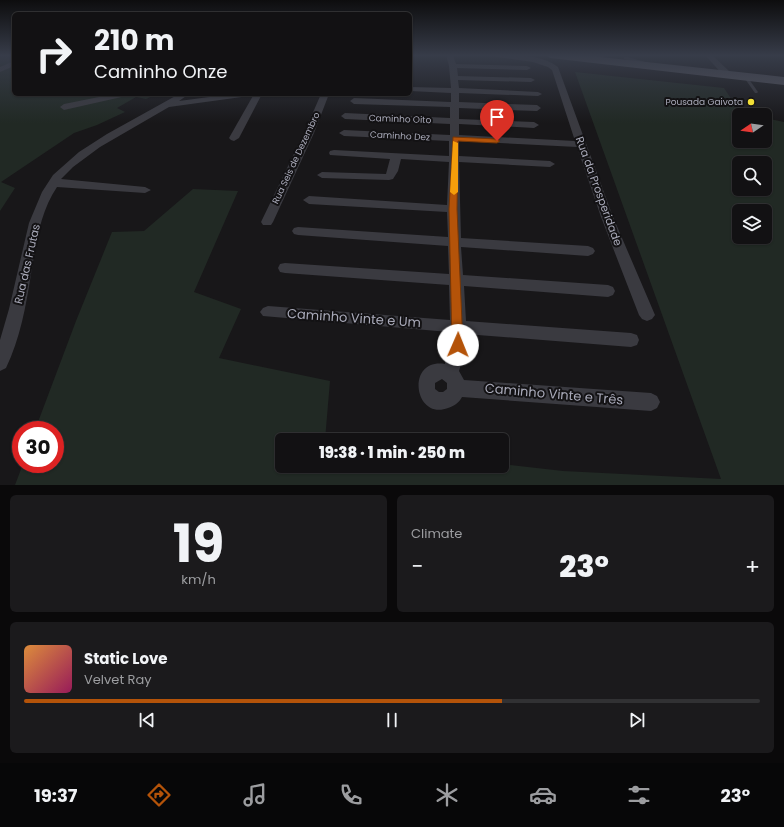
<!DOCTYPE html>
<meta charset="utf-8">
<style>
body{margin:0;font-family:Poppins,sans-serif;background:#1b1a1c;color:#f1f3f6;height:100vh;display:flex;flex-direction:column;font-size:15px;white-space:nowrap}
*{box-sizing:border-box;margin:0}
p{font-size:13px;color:#9c9da0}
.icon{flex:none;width:22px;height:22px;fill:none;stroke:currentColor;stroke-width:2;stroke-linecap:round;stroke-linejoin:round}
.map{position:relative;height:485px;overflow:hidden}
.drawer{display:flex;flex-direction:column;gap:10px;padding:10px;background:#0a090a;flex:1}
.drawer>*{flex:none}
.hud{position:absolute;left:12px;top:12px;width:400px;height:84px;border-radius:6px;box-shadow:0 1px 3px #0004,0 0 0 1px #313133;background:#121113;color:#f1f3f6;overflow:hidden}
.needle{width:26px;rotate:257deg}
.controls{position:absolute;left:732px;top:108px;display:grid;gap:8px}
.controls a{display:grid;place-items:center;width:40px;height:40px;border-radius:6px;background:#121113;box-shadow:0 1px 3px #0004,0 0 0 1px #313133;font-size:20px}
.speed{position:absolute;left:12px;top:421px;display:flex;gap:8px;font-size:20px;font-weight:700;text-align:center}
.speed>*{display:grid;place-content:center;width:52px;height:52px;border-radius:50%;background:#121113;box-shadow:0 1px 3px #0004,0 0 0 1px #313133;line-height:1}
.speed .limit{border:6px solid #d22;background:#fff;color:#111}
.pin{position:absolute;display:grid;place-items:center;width:34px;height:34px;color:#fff;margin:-41px -17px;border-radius:50% 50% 50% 0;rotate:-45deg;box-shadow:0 0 4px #0007}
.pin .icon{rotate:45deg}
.me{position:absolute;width:44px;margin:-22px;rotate:1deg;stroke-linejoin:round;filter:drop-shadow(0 0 3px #0008)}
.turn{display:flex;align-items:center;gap:14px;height:84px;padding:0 16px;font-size:18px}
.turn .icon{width:52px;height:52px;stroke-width:2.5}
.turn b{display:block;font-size:28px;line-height:34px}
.big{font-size:30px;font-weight:800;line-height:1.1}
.drawer .card{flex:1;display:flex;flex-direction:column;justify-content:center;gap:6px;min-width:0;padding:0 14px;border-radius:6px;background:#1b1a1c}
.drawer .dial{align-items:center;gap:0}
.dial b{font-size:52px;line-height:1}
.song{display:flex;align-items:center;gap:12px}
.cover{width:48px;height:48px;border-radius:6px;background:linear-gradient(135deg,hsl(30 70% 55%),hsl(330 70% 35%))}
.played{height:4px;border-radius:2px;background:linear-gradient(90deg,#b45309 65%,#313133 65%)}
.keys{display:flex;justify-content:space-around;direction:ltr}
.heat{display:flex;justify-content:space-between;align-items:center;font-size:22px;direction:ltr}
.drawer .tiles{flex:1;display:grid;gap:10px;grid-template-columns:1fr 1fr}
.card:last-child{grid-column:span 2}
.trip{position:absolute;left:275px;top:433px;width:234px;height:40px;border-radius:6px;background:#121113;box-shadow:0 1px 3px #0004,0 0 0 1px #313133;font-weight:800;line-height:40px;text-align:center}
.menu{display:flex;height:64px;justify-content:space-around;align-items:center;background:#070708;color:#9c9da0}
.menu .icon{width:28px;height:28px}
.menu .active{color:#b45309}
.menu b{font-size:18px;color:#f1f3f6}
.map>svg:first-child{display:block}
.green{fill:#212924;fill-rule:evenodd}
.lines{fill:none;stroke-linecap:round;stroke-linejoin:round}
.service{fill:#3a3a40;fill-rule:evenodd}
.minor{fill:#3a3a40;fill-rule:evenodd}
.primary{fill:#54545d;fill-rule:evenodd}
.route{fill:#b45309;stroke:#753606}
.slow{fill:#f59e0b}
.poi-dot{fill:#f2df36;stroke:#131214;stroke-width:1.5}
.labels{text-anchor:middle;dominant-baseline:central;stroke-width:4;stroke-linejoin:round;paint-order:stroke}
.far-poi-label{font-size:9px;fill:#a9aab9;stroke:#131214;text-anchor:end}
.far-street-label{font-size:9px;fill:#a9aab9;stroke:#131214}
.street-label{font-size:11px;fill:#a9aab9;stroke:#131214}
.near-street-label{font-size:13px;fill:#a9aab9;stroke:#131214}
</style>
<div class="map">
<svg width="784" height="485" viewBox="0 0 784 485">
<rect width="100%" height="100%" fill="#181719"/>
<g class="green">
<polygon points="0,55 14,55 14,94 157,94 146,99 136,97 117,108 125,112 97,125 74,133 1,182 15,188 0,211"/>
<path d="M575,72L724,88L740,112L754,115H739V141H765V118L784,122V485H15L23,464H55V430H35L76,321L112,232L144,231L193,189L238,191L194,292L241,309L219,358L330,381L325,440H282V466H502V464L563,471L721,479ZM739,163H765V189H739ZM739,211H765V237H739Z"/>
</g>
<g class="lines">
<polygon class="service" points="744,75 746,75 758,92 757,93 755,93 743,76"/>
<g class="minor">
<path d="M446,55H453L456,64L527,66L531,68L527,70L457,68L458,76L531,78L535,80L531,82L458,80L459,88L538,92L542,94L538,96L459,93V102L537,105L541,108L537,111L459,108V119L534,122L539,125L534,128L459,124V135L575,141L552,70L548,67L533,62L483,55C506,55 538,52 558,67L613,217L655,315L652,319L647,321L642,319L639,315L601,217L577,147L459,141V156L550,161L555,164L550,167L459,162L461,238L588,246L593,248L595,251L593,254L588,256L461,247L463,275L608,285L613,287L615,291L613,295L608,297L464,286L466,321L631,333L637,335L639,340L637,345L631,347L465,334L463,358L459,371L464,380L651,393L657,396L660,402L657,408L651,411L462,397C459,403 454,406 448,408C414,421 405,358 445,364L449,332L263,316L260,312L263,308L268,306L450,320L449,285L285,273L280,272L278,268L280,264L285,263L449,274L448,246L298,235L294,234L292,231L294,228L298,227L448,237L447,212L309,204L303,200L309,196L447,205L449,162L401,159L398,171L393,179L389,180L322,178L317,175L322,172L386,174L390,159L330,155L329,153L330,151L334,150L449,156V141L344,136L339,133L344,130L450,135V124L345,119L341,116L345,113L450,118V107L354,104L350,101L354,98L451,102V93L410,91V87L451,88L449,66ZM442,379L447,383V389L443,392H439L435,389V383Z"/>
<polygon points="608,55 605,57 573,59 570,57 572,55"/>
<polygon points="705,55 712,55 730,72 730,76 724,76"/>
<polygon points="624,57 628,57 659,66 655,68 624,59"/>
<polygon points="14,61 14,66 0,72 0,67"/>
<polygon points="114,94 130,94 126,96 64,110 60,107 64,104"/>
<path d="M179,94H189L179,101L232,94H253L249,96L169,107L100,147L73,167L61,179L145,187L151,190L145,193L57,187C40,212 36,244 31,274C26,306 20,339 6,368L0,371V340L9,309L29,223L42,192L53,175L79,152L107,134Z"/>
<polygon points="254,94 262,94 239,138 234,141 231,140 229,138"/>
<polygon points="321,94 329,94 314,133 273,222 271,225 263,225 261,222 304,133"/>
</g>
<polygon class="primary" points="545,55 582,55 784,77 784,85 550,58"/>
</g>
<linearGradient id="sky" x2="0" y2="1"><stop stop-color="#0d0d0e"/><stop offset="0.45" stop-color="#373c49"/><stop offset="1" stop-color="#373c49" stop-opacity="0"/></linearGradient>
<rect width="784" height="123" fill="url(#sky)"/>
<polygon class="route" points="453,137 497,139 500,141 497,143 458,141 457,209 463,345 462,348 458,350 454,348 452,345 449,209"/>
<polygon class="slow" points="453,141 458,143 458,192 454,195 450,192"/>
<circle class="poi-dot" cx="751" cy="102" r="4"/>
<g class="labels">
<g class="far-poi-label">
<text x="743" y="102">Pousada Gaivota</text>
</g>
<g class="far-street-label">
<text transform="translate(400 119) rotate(2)">Caminho Oito</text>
<text transform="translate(400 136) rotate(3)">Caminho Dez</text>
<text transform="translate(296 158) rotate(-65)">Rua Seis de Dezembro</text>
</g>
<g class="street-label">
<text transform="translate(599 191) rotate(70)">Rua da Prosperidade</text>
<text transform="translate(27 264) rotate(-77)">Rua das Frutas</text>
</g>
<g class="near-street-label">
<text transform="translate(354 318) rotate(4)">Caminho Vinte e Um</text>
<text transform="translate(554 394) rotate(5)">Caminho Vinte e Três</text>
</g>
</g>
</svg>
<div class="controls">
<a><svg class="needle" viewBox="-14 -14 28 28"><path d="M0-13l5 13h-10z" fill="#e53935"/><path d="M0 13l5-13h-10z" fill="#9c9da0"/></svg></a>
<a><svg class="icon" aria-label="search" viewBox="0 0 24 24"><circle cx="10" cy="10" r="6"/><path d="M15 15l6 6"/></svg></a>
<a><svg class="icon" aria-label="layers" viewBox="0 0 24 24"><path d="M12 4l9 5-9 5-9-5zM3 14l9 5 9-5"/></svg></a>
</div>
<div class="speed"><div class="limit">30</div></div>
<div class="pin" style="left:497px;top:141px;background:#d93025"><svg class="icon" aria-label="arrive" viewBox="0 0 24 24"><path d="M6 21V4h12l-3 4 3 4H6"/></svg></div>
<svg class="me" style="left:458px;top:345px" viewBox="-20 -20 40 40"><circle r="19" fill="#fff"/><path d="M0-13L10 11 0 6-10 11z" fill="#b45309"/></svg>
<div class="trip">19:38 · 1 min · 250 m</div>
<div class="hud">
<div class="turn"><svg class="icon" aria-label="right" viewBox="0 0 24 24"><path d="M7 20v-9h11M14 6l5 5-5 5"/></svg><div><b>210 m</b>Caminho Onze</div></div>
</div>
</div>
<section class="drawer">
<div class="tiles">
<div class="card dial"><b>19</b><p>km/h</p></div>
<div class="card"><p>Climate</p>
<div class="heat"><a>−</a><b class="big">23°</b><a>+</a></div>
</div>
<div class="card">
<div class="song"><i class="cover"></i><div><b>Static Love</b><p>Velvet Ray</p></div></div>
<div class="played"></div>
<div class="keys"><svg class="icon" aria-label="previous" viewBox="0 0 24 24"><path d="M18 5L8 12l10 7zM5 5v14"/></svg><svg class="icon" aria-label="pause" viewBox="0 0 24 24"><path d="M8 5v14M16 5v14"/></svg><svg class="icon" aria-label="next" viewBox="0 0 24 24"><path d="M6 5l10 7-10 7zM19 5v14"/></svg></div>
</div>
</div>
</section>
<nav class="menu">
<b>19:37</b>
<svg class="icon active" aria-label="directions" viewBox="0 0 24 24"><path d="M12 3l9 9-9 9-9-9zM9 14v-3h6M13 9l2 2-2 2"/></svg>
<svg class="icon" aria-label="music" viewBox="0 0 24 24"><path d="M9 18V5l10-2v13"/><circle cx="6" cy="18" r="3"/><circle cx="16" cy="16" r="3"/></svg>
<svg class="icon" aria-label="phone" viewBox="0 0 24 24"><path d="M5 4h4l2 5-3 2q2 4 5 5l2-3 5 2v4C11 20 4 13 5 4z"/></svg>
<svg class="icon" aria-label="climate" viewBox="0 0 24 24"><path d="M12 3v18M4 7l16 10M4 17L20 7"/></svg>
<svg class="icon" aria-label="car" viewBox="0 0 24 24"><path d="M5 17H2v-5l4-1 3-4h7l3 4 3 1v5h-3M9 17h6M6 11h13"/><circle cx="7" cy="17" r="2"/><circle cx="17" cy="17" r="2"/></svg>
<svg class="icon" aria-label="filters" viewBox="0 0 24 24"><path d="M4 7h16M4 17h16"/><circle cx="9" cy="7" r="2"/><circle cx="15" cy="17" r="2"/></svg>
<b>23°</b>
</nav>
